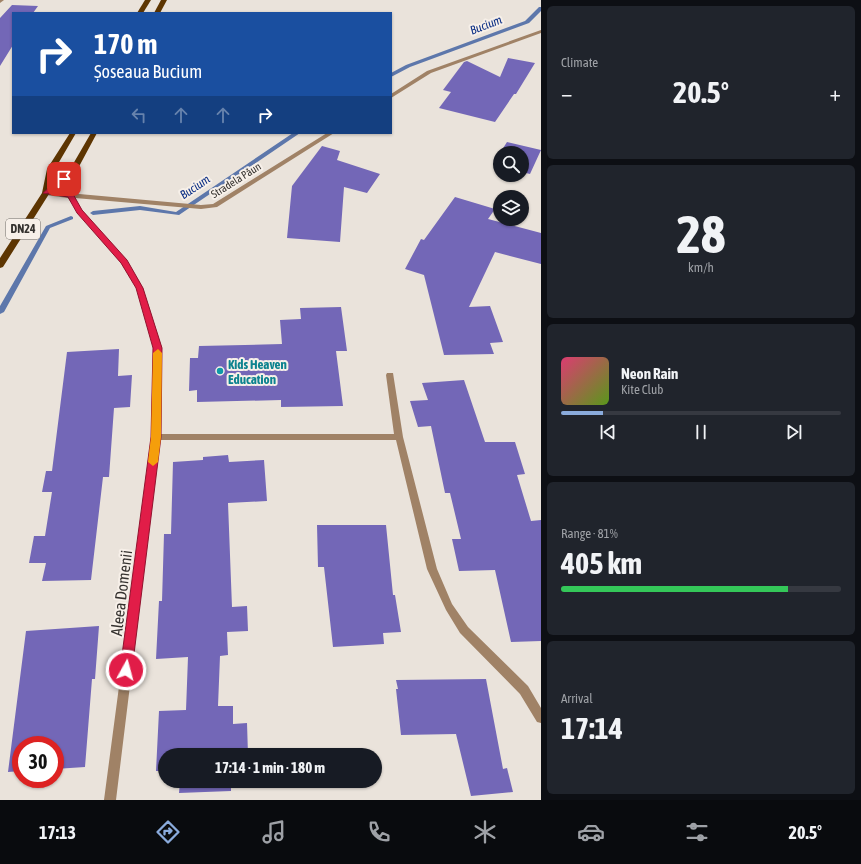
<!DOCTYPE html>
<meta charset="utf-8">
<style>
body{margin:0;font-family:"Asap Condensed",sans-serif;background:#20242c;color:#f1f3f6;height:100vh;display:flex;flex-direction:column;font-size:15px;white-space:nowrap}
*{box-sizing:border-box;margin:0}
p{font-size:13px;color:#9ea1a6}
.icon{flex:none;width:22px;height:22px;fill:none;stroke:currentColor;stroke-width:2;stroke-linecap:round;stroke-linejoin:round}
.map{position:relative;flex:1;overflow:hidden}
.details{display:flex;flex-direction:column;gap:6px;padding:6px;background:#0d0f14;width:320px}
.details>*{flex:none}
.banner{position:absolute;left:12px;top:12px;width:380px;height:122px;border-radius:0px;box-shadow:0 1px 3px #0004;background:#1a4fa0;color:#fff;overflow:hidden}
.controls{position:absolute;left:493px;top:146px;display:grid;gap:8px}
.controls a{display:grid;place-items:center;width:36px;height:36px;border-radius:50%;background:#171b24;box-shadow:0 1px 3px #0004;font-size:20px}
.speed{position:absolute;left:12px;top:736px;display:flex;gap:8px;font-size:20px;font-weight:700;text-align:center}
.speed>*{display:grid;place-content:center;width:52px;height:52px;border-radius:50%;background:#171b24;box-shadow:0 1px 3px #0004;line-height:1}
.speed .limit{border:6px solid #d22;background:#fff;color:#111}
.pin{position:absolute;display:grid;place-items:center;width:34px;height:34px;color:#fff;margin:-17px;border-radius:8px;box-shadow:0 2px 6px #0006}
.me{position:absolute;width:44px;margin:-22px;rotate:7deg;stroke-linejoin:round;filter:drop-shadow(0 0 3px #0008)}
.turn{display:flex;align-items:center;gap:14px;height:84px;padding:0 16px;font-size:18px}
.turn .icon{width:52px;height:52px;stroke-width:2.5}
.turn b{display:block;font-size:28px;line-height:34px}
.lanes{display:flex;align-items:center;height:38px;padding:0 16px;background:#0003;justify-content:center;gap:20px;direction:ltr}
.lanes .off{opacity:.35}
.big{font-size:30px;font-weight:700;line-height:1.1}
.details .card{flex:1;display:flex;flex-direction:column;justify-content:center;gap:6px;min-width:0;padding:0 14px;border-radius:6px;background:#20242c}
.details .dial{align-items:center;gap:0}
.dial b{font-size:52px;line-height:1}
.song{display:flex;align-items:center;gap:12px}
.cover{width:48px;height:48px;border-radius:6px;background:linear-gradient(135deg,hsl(340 70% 55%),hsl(90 70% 35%))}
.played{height:4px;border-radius:2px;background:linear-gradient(90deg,#8aabdc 15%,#363941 15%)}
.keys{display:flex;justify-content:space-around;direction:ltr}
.heat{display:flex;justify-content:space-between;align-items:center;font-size:22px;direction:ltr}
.charge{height:6px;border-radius:3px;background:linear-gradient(90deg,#34c759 81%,#363941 0)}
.trip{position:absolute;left:158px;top:748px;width:224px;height:40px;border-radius:20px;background:#171b24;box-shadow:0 1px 3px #0004;font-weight:700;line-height:40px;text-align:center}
.menu{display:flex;height:64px;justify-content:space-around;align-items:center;background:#090b0e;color:#9ea1a6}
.menu .icon{width:28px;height:28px}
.menu .selected{color:#8aabdc}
.menu b{font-size:18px;color:#f1f3f6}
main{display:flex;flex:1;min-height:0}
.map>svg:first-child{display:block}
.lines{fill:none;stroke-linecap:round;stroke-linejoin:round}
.stream{fill:#5d77ab;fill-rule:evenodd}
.building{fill:#7367b7}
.minor{fill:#a08266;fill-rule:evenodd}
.primary{fill:#5d3501;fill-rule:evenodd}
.route{fill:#e11d48;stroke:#92132f}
.slow{fill:#f59e0b}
.culture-dot{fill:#0f9aa8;stroke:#f7f0e9;stroke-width:1.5}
.labels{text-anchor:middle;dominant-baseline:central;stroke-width:4;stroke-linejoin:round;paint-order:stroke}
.far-street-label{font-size:11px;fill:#35322f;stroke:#f7f0e9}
.far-water-label{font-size:12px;font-style:italic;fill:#092d84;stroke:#f7f0e9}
.shield{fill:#f7f0e9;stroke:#6f6b67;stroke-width:1}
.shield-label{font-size:12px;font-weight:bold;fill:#35322f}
.culture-label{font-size:13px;font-weight:bold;fill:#0d838f;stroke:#f7f0e9;text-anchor:start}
.near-street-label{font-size:16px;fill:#35322f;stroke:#f7f0e9}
</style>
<main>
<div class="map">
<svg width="541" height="800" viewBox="0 0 541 800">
<rect width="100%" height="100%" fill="#eae3db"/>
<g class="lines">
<g class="stream">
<polygon points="539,7 541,7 541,11 529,23 410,67 391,77 391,73 406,65 525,21"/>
<polygon points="293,133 300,133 179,215 140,210 93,215 90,213 93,211 140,206 176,212"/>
<polygon points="71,216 73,217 73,219 50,228 4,312 0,314 0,306 46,226"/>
</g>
</g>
<g class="building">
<polygon points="12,5 38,6 33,13 13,13 13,45 0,66 0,18"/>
<polygon points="508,58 535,63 516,94 514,94 495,122 439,108 451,92 443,90 464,62 467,61 500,77"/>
<polygon points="507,142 541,150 530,174 522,172 522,153 500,153 500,166 493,164"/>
<polygon points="322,146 340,151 337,160 380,174 367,193 344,187 340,242 287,238 292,186"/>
<polygon points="455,197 495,209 488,219 541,233 541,264 495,252 469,307 490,306 503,342 490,343 494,354 444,355 424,275 405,269 421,239 424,240"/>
<polygon points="341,307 347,351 336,351 343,406 281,407 281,400 197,402 197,390 189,391 190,358 198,358 199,346 282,344 280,320 301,319 300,308"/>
<polygon points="119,349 118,376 132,375 130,407 114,408 109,477 103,477 91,580 42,581 46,563 29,563 34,536 45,536 52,492 42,492 46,471 52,471 67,352"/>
<polygon points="464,380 485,442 515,442 525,474 517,475 531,521 541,520 541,641 511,642 495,570 459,571 452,539 461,539 450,493 445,493 431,426 418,427 410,401 428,400 422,383"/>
<polygon points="228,455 229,462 264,460 267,501 228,503 232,607 247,606 248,631 227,632 228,655 220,656 218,706 233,706 233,724 247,723 248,755 165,755 165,771 156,771 159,711 186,710 188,657 156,659 159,601 162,601 164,534 171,534 173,462 203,460 203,457"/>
<polygon points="317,525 386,525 393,595 395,595 401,632 383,633 384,644 333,647 324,567 318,567"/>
<polygon points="99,626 95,679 92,679 85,767 55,769 55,745 21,745 21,771 8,772 26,631"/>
<polygon points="486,679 503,769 507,768 513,792 471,796 456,734 401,735 396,689 398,689 396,680"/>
<polygon points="180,781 231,781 231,791 179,793"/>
</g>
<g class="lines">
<g class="minor">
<polygon points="0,0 4,0 0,3"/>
<polygon points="541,30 541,33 431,73 391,98 391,94 427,71"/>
<polygon points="327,133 334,133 217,207 201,209 75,198 82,210 126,260 143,288 162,348 160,434 394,434 386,375 387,373 393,373 403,437 437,569 452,604 468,627 528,686 541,708 541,723 537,722 520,694 460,633 446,610 427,569 396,440 160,440 116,800 104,800 152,437 154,348 137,288 121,263 78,212 68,198 46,195 43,193 46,191 201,205 213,204"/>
</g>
<g class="primary">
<polygon points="145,0 151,0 143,13 137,13"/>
<polygon points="161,0 167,0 160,13 154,13"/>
<polygon points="70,133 76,133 55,169 51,185 69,171 91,133 97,133 75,174 49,194 3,267 0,268 0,258 42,193 47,169"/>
</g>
</g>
<polygon class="route" points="61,177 67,179 52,191 73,194 82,210 127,260 143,288 162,348 161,437 132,670 130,674 126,676 122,674 120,670 151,437 153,348 136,288 121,263 77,213 68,197 43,193"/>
<polygon class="slow" points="158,349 162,353 161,437 158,462 153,466 148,462 151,437 153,353"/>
<circle class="culture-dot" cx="220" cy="371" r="4"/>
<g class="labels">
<g class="far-street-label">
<text transform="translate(236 180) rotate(-32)">Stradela Păun</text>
</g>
<g class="far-water-label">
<text transform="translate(486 25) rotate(-21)">Bucium</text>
<text transform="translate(195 187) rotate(-34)">Bucium</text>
</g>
<rect class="shield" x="6" y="219" width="34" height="20" rx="3"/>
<g class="shield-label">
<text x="23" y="229">DN24</text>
</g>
<g class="culture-label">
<text x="228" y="364">Kids Heaven<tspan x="228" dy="15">Education</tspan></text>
</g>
<g class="near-street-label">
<text transform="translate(121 593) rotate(-83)">Aleea Domenii</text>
</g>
</g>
</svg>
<div class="controls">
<a><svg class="icon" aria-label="search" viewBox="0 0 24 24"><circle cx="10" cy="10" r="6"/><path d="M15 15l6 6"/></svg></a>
<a><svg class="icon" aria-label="layers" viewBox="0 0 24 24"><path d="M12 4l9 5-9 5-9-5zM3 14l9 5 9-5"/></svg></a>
</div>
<div class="speed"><div class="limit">30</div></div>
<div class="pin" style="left:64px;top:179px;background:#d93025"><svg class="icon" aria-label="arrive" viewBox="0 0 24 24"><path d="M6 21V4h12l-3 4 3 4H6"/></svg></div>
<svg class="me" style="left:126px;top:670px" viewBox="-20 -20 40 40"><circle r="17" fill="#e11d48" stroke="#fff" stroke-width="3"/><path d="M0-11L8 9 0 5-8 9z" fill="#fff"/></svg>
<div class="trip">17:14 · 1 min · 180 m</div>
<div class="banner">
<div class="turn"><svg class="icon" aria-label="right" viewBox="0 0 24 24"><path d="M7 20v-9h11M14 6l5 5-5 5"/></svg><div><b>170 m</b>Șoseaua Bucium</div></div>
<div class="lanes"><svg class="icon off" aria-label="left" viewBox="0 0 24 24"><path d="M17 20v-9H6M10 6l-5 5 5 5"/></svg><svg class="icon off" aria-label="ahead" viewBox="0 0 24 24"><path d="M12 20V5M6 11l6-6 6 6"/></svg><svg class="icon off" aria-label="ahead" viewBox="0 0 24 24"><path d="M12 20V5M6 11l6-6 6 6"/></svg><svg class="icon" aria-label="right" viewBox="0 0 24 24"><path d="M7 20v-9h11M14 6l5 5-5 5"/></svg></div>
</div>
</div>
<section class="details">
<div class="card"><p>Climate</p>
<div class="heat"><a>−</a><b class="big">20.5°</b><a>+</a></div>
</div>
<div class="card dial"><b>28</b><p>km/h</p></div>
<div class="card">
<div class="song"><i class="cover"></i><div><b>Neon Rain</b><p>Kite Club</p></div></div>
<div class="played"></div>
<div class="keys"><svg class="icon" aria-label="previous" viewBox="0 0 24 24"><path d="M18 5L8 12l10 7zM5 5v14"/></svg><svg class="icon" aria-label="pause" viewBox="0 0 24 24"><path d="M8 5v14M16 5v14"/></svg><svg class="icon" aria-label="next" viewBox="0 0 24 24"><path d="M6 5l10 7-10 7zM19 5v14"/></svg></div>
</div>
<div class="card"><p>Range · 81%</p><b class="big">405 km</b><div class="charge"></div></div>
<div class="card"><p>Arrival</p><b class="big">17:14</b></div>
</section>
</main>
<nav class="menu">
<b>17:13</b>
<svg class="icon selected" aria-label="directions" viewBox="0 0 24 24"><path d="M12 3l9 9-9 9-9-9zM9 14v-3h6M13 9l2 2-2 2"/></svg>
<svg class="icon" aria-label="music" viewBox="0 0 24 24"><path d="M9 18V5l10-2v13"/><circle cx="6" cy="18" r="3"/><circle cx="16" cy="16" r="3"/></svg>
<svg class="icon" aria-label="phone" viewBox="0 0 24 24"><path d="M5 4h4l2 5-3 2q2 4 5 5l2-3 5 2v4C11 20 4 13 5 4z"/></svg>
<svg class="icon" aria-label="climate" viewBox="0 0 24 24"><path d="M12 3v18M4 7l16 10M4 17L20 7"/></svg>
<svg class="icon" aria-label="car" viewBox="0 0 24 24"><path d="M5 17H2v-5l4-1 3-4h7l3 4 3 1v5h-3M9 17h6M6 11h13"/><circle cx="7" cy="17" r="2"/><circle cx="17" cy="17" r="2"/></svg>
<svg class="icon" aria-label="filters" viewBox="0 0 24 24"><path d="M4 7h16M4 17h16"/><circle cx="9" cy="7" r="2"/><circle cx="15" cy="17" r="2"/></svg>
<b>20.5°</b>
</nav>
